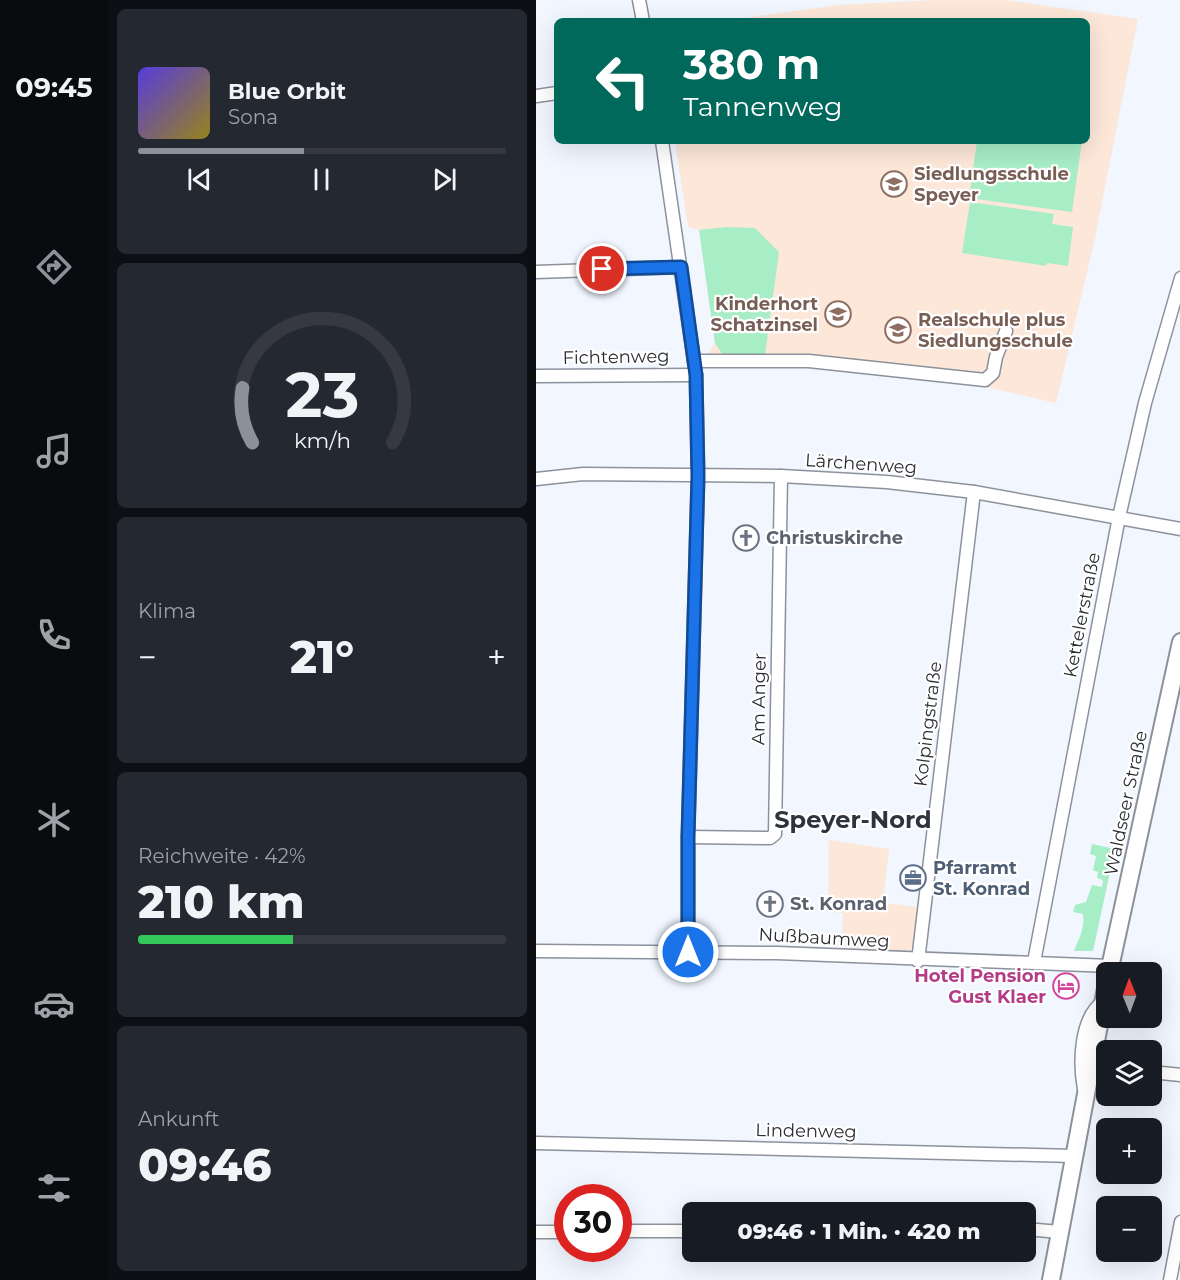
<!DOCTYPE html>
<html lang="de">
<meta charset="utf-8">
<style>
body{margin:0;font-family:Montserrat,sans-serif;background:#242831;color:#f1f3f6;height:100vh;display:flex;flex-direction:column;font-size:22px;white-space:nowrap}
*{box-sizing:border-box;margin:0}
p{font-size:20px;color:#9ea1a6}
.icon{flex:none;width:33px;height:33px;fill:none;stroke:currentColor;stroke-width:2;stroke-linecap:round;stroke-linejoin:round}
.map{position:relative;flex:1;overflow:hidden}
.sheet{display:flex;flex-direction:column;gap:9px;padding:9px;background:#0d0f14;width:428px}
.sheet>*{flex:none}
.banner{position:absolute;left:18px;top:18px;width:536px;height:126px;border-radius:9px;box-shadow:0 6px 24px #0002;background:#00695c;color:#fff;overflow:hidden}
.needle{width:39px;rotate:359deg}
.fabs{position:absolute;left:560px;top:962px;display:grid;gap:12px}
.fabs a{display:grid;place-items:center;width:66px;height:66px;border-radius:9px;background:#171b24;box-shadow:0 6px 24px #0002;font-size:30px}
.speed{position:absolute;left:18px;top:1184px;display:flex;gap:12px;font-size:30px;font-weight:700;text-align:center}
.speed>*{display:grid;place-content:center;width:78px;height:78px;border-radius:50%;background:#171b24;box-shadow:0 6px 24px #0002;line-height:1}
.speed .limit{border:9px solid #d22;background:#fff;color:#111}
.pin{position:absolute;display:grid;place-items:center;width:51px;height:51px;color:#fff;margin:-26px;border:3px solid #fff;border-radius:50%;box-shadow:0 2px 6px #0007}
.me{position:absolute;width:66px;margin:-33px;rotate:0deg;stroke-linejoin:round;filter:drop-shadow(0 0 4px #0008)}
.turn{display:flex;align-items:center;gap:21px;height:126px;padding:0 30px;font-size:27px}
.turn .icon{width:78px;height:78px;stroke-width:2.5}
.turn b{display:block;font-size:42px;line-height:51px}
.big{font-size:45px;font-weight:800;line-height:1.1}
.sheet .tile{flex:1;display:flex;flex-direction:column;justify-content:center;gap:9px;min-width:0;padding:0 21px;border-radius:9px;background:#242831}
.sheet .dial{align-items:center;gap:0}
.dial svg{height:156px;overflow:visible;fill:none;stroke:#363941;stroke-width:7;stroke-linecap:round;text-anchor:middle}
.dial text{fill:#f1f3f6;stroke:none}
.song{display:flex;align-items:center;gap:18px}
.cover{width:72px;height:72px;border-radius:9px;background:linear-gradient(135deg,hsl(250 70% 55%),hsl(50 70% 35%))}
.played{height:6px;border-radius:3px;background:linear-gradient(90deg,#8c9099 45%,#363941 45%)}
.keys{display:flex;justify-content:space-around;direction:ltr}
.heat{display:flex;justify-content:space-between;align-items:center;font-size:33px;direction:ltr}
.charge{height:9px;border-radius:4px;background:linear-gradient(90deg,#34c759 42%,#363941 0)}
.trip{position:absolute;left:146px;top:1202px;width:354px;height:60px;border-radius:9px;background:#171b24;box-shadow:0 6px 24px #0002;font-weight:800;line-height:60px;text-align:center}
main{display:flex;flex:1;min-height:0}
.tabs{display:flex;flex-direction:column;width:108px;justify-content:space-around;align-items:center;background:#090b0e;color:#9ea1a6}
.tabs .icon{width:42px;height:42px}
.tabs .selected{color:#8c9099}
.tabs b{font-size:27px;color:#f1f3f6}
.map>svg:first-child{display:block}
.education{fill:#fce7d9}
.green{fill:#a7edc6}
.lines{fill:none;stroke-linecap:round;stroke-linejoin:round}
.minor-casing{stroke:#8c929c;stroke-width:15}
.major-casing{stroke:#8c929c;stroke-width:20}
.minor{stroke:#fff;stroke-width:12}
.major{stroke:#fff;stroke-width:16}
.route-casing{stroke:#114b97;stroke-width:15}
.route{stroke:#1a73e8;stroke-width:10}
.labels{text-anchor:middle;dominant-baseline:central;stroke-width:4.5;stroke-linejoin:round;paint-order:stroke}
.education-label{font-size:18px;font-weight:bold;fill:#785e54;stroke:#fff;text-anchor:start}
.street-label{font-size:18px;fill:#2c2e32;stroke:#fff}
.worship-label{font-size:18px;font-weight:bold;fill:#5b616d;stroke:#fff;text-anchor:start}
.service-label{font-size:18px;font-weight:bold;fill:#4e5e75;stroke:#fff;text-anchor:start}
.hotel-label{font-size:18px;font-weight:bold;fill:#b23c85;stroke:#fff;text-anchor:end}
.district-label{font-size:24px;font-weight:bold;fill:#2f343c;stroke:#fff}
</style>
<main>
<nav class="tabs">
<b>09:45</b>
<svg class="icon selected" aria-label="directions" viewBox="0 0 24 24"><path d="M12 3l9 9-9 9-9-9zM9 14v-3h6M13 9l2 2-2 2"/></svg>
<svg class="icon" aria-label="music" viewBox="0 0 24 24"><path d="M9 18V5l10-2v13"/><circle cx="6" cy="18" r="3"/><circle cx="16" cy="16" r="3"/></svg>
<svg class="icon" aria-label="phone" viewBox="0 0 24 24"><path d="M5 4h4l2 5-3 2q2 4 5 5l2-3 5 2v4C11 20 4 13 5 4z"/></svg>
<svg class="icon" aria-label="climate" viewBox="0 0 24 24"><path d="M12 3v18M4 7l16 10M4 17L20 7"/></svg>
<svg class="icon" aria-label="car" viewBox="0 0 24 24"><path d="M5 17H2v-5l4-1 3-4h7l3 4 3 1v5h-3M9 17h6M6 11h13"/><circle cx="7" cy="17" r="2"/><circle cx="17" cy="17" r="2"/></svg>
<svg class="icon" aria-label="filters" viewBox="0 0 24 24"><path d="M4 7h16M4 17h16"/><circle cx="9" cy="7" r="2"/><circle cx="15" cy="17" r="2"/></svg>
</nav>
<section class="sheet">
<div class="tile">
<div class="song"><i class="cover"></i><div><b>Blue Orbit</b><p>Sona</p></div></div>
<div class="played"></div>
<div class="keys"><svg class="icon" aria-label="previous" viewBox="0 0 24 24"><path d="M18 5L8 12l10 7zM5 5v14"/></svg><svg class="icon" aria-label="pause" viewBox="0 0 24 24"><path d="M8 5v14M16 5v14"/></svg><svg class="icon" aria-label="next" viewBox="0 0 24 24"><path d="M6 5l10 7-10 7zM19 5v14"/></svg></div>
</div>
<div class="tile dial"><svg viewBox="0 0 100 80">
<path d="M14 69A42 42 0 1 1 86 69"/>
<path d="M14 69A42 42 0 0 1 9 41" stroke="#8c9099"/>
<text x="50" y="56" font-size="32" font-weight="700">23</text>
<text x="50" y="72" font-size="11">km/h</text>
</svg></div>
<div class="tile"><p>Klima</p>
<div class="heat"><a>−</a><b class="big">21°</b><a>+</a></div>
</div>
<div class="tile"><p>Reichweite · 42%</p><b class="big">210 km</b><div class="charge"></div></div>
<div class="tile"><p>Ankunft</p><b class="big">09:46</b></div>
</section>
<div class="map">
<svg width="645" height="1280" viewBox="0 0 645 1280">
<rect width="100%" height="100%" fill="#f1f6ff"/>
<g class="education">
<polygon points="398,0 469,0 602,19 559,238 520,403 446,386 351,373 254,366 173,367 172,353 179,343 163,230 152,227 139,141 550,141 550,21 209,21 209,18 302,5"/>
<polygon points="293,840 353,849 347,903 383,907 376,948 370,951 306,947 307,913 292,912"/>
</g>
<g class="green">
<polygon points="441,141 546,141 536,212 433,198"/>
<polygon points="434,202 518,214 516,224 537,227 532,266 511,263 510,266 426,253"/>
<polygon points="191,227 219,228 243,252 229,355 186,354 179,343 163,230"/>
<path d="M556,844L579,849L557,951H538C543,938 549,929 547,914L537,912L539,905L550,902L556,885L566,887L567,880L561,878L562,872L557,870L560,856L554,854Z"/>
</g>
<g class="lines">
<g class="minor-casing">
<g id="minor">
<polyline points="103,0 107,21"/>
<polyline points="0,96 21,93"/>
<polyline points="126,141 160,375 162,476 152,837 152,952"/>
<polyline points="0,272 145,267"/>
<polyline points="158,361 273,361 449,380 457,373 460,357 470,331"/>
<polyline points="0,376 160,375"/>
<polyline points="0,479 47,474 245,476 351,482 438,492 645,529"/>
<polyline points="152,837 234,838 239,834 245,476"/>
<polyline points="0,951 241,953 575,966"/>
<polyline points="382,961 438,492"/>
<polyline points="498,962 583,517 609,403 645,278"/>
<polyline points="557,1064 570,1065"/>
<polyline points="615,1072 645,1075"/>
<path d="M548,1089C543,1062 544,1017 568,1001"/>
<polyline points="0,1143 538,1156"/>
<polyline points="489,1229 524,1232"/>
<polyline points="82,1231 156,1231"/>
<polyline points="0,1232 32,1232"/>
<polyline points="634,1280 645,1222"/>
</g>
</g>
<g class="major-casing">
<g id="major">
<polyline points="573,972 645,642"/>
<polyline points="515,1280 570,988"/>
</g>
</g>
<use href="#minor" class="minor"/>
<use href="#major" class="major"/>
</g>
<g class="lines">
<g class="route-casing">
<polyline id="route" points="66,269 145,267 160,375 162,476 152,837 152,952"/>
</g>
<use href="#route" class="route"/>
</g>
<defs>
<g id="school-ring" transform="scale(1.35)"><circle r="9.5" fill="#fff" stroke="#8d6e63" stroke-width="1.5"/><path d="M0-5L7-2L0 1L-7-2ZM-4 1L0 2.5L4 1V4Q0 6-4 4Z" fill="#8d6e63"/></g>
<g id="church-ring" transform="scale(1.35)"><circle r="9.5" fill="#fff" stroke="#6b7280" stroke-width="1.5"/><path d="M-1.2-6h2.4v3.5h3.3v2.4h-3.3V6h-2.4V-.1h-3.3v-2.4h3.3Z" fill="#6b7280"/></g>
<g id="office-ring" transform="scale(1.35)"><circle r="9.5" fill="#fff" stroke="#5c6f8a" stroke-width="1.5"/><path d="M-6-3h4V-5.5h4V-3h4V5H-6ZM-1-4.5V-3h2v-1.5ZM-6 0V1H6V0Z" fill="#5c6f8a"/></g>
<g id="hotel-ring" transform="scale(1.35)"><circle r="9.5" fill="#fff" stroke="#d1479c" stroke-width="1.5"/><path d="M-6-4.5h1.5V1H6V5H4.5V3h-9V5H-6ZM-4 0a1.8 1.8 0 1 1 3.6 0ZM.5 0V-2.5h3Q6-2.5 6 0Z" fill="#d1479c"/></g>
</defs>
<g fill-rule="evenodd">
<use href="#school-ring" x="358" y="184"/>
<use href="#school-ring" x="302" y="314"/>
<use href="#school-ring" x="362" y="330"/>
<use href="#church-ring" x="210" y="538"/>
<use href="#office-ring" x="377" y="878"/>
<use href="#church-ring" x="234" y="904"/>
<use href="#hotel-ring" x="530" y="986"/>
</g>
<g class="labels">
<g class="education-label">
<text x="378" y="174">Siedlungsschule<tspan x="378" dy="21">Speyer</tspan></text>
<text x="282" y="304" text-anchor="end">Kinderhort<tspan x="282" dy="21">Schatzinsel</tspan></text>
<text x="382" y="320">Realschule plus<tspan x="382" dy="21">Siedlungsschule</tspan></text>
</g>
<g class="street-label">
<text transform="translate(80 357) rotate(-1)">Fichtenweg</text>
<text transform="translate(325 464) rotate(4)">Lärchenweg</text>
<text transform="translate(546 615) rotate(-79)">Kettelerstraße</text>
<text transform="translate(223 699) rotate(-89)">Am Anger</text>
<text transform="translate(392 724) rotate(-83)">Kolpingstraße</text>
<text transform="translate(590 803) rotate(-78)">Waldseer Straße</text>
<text transform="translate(288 938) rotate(3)">Nußbaumweg</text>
<text transform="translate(270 1131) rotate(1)">Lindenweg</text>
</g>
<g class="worship-label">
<text x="230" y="538">Christuskirche</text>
<text x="254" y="904">St. Konrad</text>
</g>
<g class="service-label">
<text x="397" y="868">Pfarramt<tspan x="397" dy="21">St. Konrad</tspan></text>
</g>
<g class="hotel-label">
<text x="510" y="976">Hotel Pension<tspan x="510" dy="21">Gust Klaer</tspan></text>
</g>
<g class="district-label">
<text x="317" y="819">Speyer-Nord</text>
</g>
</g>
</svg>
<div class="fabs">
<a><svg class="needle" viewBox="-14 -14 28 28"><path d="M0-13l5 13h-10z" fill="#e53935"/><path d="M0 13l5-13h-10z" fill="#9ea1a6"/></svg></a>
<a><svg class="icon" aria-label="layers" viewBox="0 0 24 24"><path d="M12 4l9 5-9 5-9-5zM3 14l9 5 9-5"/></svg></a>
<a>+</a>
<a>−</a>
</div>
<div class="speed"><div class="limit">30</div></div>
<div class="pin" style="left:66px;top:269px;background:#d93025"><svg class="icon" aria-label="arrive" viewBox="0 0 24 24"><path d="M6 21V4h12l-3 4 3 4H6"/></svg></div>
<svg class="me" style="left:152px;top:952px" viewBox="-20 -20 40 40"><circle r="17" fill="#1a73e8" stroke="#fff" stroke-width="3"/><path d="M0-11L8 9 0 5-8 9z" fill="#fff"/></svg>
<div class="trip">09:46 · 1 Min. · 420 m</div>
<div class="banner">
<div class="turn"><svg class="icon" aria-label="left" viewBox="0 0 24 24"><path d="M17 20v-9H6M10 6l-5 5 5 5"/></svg><div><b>380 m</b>Tannenweg</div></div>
</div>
</div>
</main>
